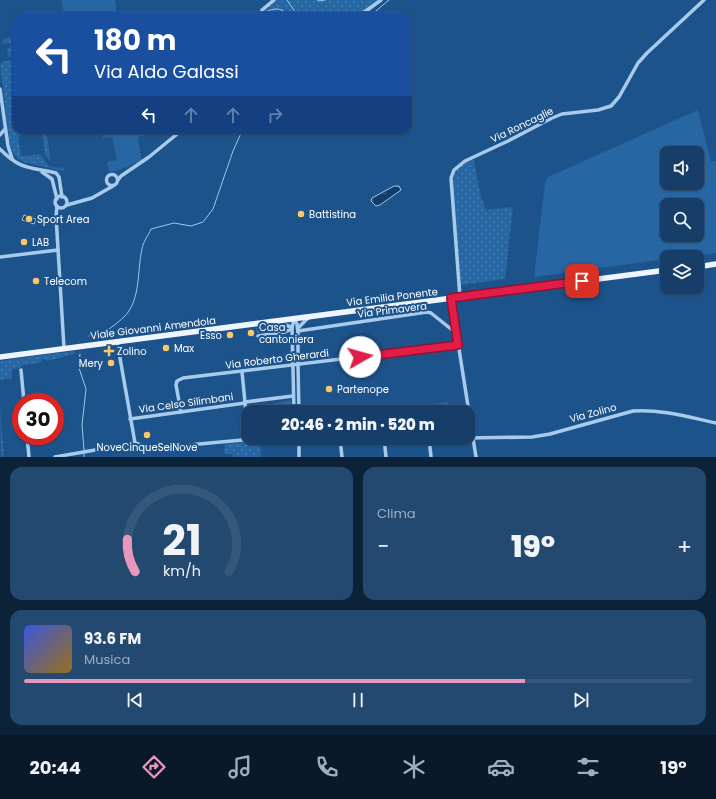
<!DOCTYPE html>
<html lang="it">
<meta charset="utf-8">
<style>
body{margin:0;font-family:Poppins,sans-serif;background:#234971;color:#f1f3f6;height:100vh;display:flex;flex-direction:column;font-size:15px;white-space:nowrap}
*{box-sizing:border-box;margin:0}
p{font-size:13px;color:#9eaec0}
.icon{flex:none;width:22px;height:22px;fill:none;stroke:currentColor;stroke-width:2;stroke-linecap:round;stroke-linejoin:round}
.map{position:relative;height:457px;overflow:hidden}
.sheet{display:flex;flex-direction:column;gap:10px;padding:10px;background:#0c2239;flex:1}
.sheet>*{flex:none}
.guide{position:absolute;left:12px;top:12px;width:400px;height:122px;border-radius:12px;box-shadow:0 1px 3px #0004,0 0 0 1px #35577c;background:#1a4fa0;color:#fff;overflow:hidden}
.fabs{position:absolute;left:660px;top:146px;display:grid;gap:8px}
.fabs a{display:grid;place-items:center;width:44px;height:44px;border-radius:8px;background:#163e68;box-shadow:0 1px 3px #0004,0 0 0 1px #35577c;font-size:20px}
.speed{position:absolute;left:12px;top:393px;display:flex;gap:8px;font-size:20px;font-weight:700;text-align:center}
.speed>*{display:grid;place-content:center;width:52px;height:52px;border-radius:50%;background:#163e68;box-shadow:0 1px 3px #0004,0 0 0 1px #35577c;line-height:1}
.speed .limit{border:6px solid #d22;background:#fff;color:#111}
.pin{position:absolute;display:grid;place-items:center;width:34px;height:34px;color:#fff;margin:-17px;border-radius:8px;box-shadow:0 2px 6px #0006}
.me{position:absolute;width:44px;margin:-22px;rotate:83deg;stroke-linejoin:round;filter:drop-shadow(0 0 3px #0008)}
.turn{display:flex;align-items:center;gap:14px;height:84px;padding:0 16px;font-size:18px}
.turn .icon{width:52px;height:52px;stroke-width:2.5}
.turn b{display:block;font-size:28px;line-height:34px}
.lanes{display:flex;align-items:center;height:38px;padding:0 16px;background:#0003;justify-content:center;gap:20px;direction:ltr}
.lanes .off{opacity:.35}
.big{font-size:30px;font-weight:800;line-height:1.1}
.sheet .tile{flex:1;display:flex;flex-direction:column;justify-content:center;gap:6px;min-width:0;padding:0 14px;border-radius:12px;background:#234971}
.sheet .dial{align-items:center;gap:0}
.dial svg{height:104px;overflow:visible;fill:none;stroke:#35577c;stroke-width:7;stroke-linecap:round;text-anchor:middle}
.dial text{fill:#f1f3f6;stroke:none}
.song{display:flex;align-items:center;gap:12px}
.cover{width:48px;height:48px;border-radius:6px;background:linear-gradient(135deg,hsl(230 70% 55%),hsl(40 70% 35%))}
.played{height:4px;border-radius:2px;background:linear-gradient(90deg,#e797bd 75%,#35577c 75%)}
.keys{display:flex;justify-content:space-around;direction:ltr}
.heat{display:flex;justify-content:space-between;align-items:center;font-size:22px;direction:ltr}
.sheet .tiles{flex:1;display:grid;gap:10px;grid-template-columns:1fr 1fr}
.tile:last-child{grid-column:span 2}
.trip{position:absolute;left:241px;top:405px;width:234px;height:40px;border-radius:12px;background:#163e68;box-shadow:0 1px 3px #0004,0 0 0 1px #35577c;font-weight:800;line-height:40px;text-align:center}
.tab-bar{display:flex;height:64px;justify-content:space-around;align-items:center;background:#09192a;color:#9eaec0}
.tab-bar .icon{width:28px;height:28px}
.tab-bar .active{color:#e797bd}
.tab-bar b{font-size:18px;color:#f1f3f6}
.map>svg:first-child{display:block}
.grass{fill:#2666a3;fill-rule:evenodd}
.forest{fill:url(#forest-firs)}
.park{fill:url(#park-dots)}
.water{fill:url(#water-ripples);stroke:#9cc7ee}
.lines{fill:none;stroke-linecap:round;stroke-linejoin:round}
.stream{stroke:#9cc7ee;stroke-width:1}
.minor{stroke:#a8cbec;stroke-width:3.5}
.primary{stroke:#eef5ff;stroke-width:5.5}
.route-casing{stroke:#92132f;stroke-width:10}
.route{stroke:#e11d48;stroke-width:7}
.poi-dot{fill:#fcc867;stroke:#1d538b;stroke-width:1.5}
.labels{text-anchor:middle;dominant-baseline:central;stroke-width:4;stroke-linejoin:round;paint-order:stroke}
.street-label{font-size:10px;fill:#fff;stroke:#1d538b}
.poi-label{font-size:10px;fill:#fff;stroke:#1d538b;text-anchor:start}
</style>
<div class="map">
<svg width="716" height="457" viewBox="0 0 716 457">
<defs>
<pattern id="forest-firs" width="22" height="20" patternUnits="userSpaceOnUse"><rect width="22" height="20" fill="#2666a3"/><path d="M5 1l3.5 6h-7zM16 11l3.5 6h-7z" fill="#477db1"/></pattern>
<pattern id="park-dots" width="8" height="8" patternUnits="userSpaceOnUse"><rect width="8" height="8" fill="#2666a3"/><path d="M2 2h.1M6 6h.1" fill="none" stroke="#477db1" stroke-width="1.8" stroke-linecap="round"/></pattern>
<pattern id="water-ripples" width="26" height="14" patternUnits="userSpaceOnUse"><rect width="26" height="14" fill="#133d69"/><path d="M2 4q2-2 4 0t4 0M15 11q2-2 4 0t4 0" fill="none" stroke="#365a80"/></pattern>
</defs>
<rect width="100%" height="100%" fill="#1d538b"/>
<g class="grass">
<polygon points="61,0 115,0 117,16 65,16"/>
<path d="M698,110L711,162L716,161V253L685,257H667V259L534,277L545,183L548,177ZM667,153H697V183H667ZM667,205H697V235H667Z"/>
<path d="M102,130H136L142,160C131,165 120,171 109,172L107,162L117,160L112,137L103,138Z"/>
<polygon points="291,400 292,412 265,412 264,408 267,407 268,405"/>
<polygon points="448,402 449,412 428,412 427,405"/>
</g>
<polygon class="forest" points="281,325 289,328 257,333 256,328"/>
<g class="park">
<polygon points="277,0 384,0 365,15 361,16 261,16 262,10"/>
<polygon points="16,37 16,42 2,44 4,39"/>
<polygon points="16,46 16,56 8,57 7,48"/>
<path d="M16,59V130H46L51,162L45,155L42,132L18,136L21,156L40,154L48,165L52,167L64,168V171L23,162C16,158 13,153 10,145L0,64L4,61Z"/>
<polygon points="136,130 155,130 137,138"/>
<polygon points="473,156 481,197 486,210 513,207 505,279 461,285 453,197 454,170"/>
<polygon points="75,351 74,354 47,361 45,359 42,359 41,362 39,363 22,365 20,368 12,369 12,378 0,380 0,361"/>
<polygon points="0,408 4,457 1,457"/>
<polygon points="260,441 261,457 233,457 232,454 224,454 225,444"/>
</g>
<g class="water">
<polygon points="394,186 399,186 401,190 380,205 376,206 371,201 372,198"/>
<polygon points="24,215 36,219 34,224 22,220"/>
</g>
<g class="lines">
<g class="stream">
<polyline points="287,0 298,16"/>
<polyline points="317,0 319,1 325,0"/>
<path d="M268,16V11C277,7 282,9 290,16"/>
<polyline points="370,16 389,0"/>
<path d="M89,336C95,332 98,333 104,331C111,329 118,322 124,317C141,300 137,271 142,249C143,242 148,236 151,229L174,223L191,226L203,222L213,209L233,151L242,131"/>
<polyline points="80,354 79,368 86,389 82,425 84,450"/>
<polyline points="84,453 84,457"/>
</g>
<g class="minor">
<polyline points="261,16 262,10 274,0"/>
<polyline points="356,16 363,13 381,0"/>
<polyline points="0,89 8,146 12,158"/>
<polyline points="0,135 5,129"/>
<path d="M0,149C20,170 30,167 56,173L59,177L62,197"/>
<polyline points="42,172 52,179 57,199"/>
<circle cx="112" cy="180" r="5.5"/>
<polyline points="118,180 121,176 149,157 182,130"/>
<circle cx="61" cy="202" r="6"/>
<polyline points="67,205 92,198 113,186"/>
<polyline points="57,206 56,216 64,348"/>
<polyline points="0,257 58,250"/>
<polyline points="460,297 451,178 454,170 465,161 508,141 552,118 562,114 598,110 611,106 619,97 638,63 647,53 704,0"/>
<polyline points="451,298 476,457"/>
<polyline points="294,319 297,324 298,333 298,365 299,412"/>
<polyline points="294,319 292,328 294,412"/>
<path d="M274,322C280,326 286,323 292,328"/>
<polyline points="298,328 308,318"/>
<polyline points="298,331 427,312 431,313 456,333"/>
<polyline points="258,336 285,332 292,329"/>
<polyline points="117,341 135,443"/>
<polyline points="21,370 24,402"/>
<polyline points="242,372 248,433"/>
<polyline points="245,402 293,396"/>
<polyline points="181,412 176,385 177,381 183,378 458,345"/>
<polyline points="130,419 245,403"/>
<polyline points="27,436 29,457"/>
<polyline points="340,438 342,457"/>
<polyline points="384,438 386,457"/>
<polyline points="429,438 431,457"/>
<path d="M468,438L532,437L550,434L633,411C661,409 688,417 716,423"/>
<polyline points="55,457 135,443 156,450 199,444 264,438"/>
<polyline points="299,457 299,438"/>
</g>
<g class="primary">
<polyline points="697,267 716,264"/>
<polyline points="0,357 667,270"/>
</g>
</g>
<g class="lines">
<g class="route-casing">
<polyline id="route" points="360,357 458,345 451,298 582,281"/>
</g>
<use href="#route" class="route"/>
</g>
<g class="poi-dot">
<circle cx="301" cy="214" r="4"/>
<circle cx="29" cy="219" r="4"/>
<circle cx="24" cy="242" r="4"/>
<circle cx="36" cy="281" r="4"/>
<circle cx="251" cy="333" r="4"/>
<circle cx="230" cy="335" r="4"/>
<circle cx="166" cy="348" r="4"/>
<path d="M107 345h4v4h4v4h-4v4h-4v-4h-4v-4h4z"/>
<circle cx="111" cy="363" r="4"/>
<circle cx="329" cy="389" r="4"/>
<circle cx="147" cy="435" r="4"/>
</g>
<g class="labels">
<g class="street-label">
<text transform="translate(522 125) rotate(-26)">Via Roncaglie</text>
<text transform="translate(392 297) rotate(-7)">Via Emilia Ponente</text>
<text transform="translate(392 310) rotate(-7)">Via Primavera</text>
<text transform="translate(153 328) rotate(-7)">Viale Giovanni Amendola</text>
<text transform="translate(277 359) rotate(-7)">Via Roberto Gherardi</text>
<text transform="translate(186 403) rotate(-8)">Via Celso Silimbani</text>
<text transform="translate(593 413) rotate(-15)">Via Zolino</text>
</g>
<g class="poi-label">
<text x="309" y="214">Battistina</text>
<text x="37" y="219">Sport Area</text>
<text x="32" y="242">LAB</text>
<text x="44" y="281">Telecom</text>
<text x="259" y="327">Casa<tspan x="259" dy="12">cantoniera</tspan></text>
<text x="222" y="335" text-anchor="end">Esso</text>
<text x="174" y="348">Max</text>
<text x="117" y="351">Zolino</text>
<text x="103" y="363" text-anchor="end">Mery</text>
<text x="337" y="389">Partenope</text>
<text x="147" y="447" text-anchor="middle">NoveCinqueSeiNove</text>
</g>
</g>
</svg>
<div class="fabs">
<a><svg class="icon" aria-label="sound" viewBox="0 0 24 24"><path d="M4 9h4l5-4v14l-5-4H4zM17 9q2 3 0 6"/></svg></a>
<a><svg class="icon" aria-label="search" viewBox="0 0 24 24"><circle cx="10" cy="10" r="6"/><path d="M15 15l6 6"/></svg></a>
<a><svg class="icon" aria-label="layers" viewBox="0 0 24 24"><path d="M12 4l9 5-9 5-9-5zM3 14l9 5 9-5"/></svg></a>
</div>
<div class="speed"><div class="limit">30</div></div>
<div class="pin" style="left:582px;top:281px;background:#d93025"><svg class="icon" aria-label="arrive" viewBox="0 0 24 24"><path d="M6 21V4h12l-3 4 3 4H6"/></svg></div>
<svg class="me" style="left:360px;top:357px" viewBox="-20 -20 40 40"><circle r="19" fill="#fff"/><path d="M0-13L10 11 0 6-10 11z" fill="#e11d48"/></svg>
<div class="trip">20:46 · 2 min · 520 m</div>
<div class="guide">
<div class="turn"><svg class="icon" aria-label="left" viewBox="0 0 24 24"><path d="M17 20v-9H6M10 6l-5 5 5 5"/></svg><div><b>180 m</b>Via Aldo Galassi</div></div>
<div class="lanes"><svg class="icon" aria-label="left" viewBox="0 0 24 24"><path d="M17 20v-9H6M10 6l-5 5 5 5"/></svg><svg class="icon off" aria-label="ahead" viewBox="0 0 24 24"><path d="M12 20V5M6 11l6-6 6 6"/></svg><svg class="icon off" aria-label="ahead" viewBox="0 0 24 24"><path d="M12 20V5M6 11l6-6 6 6"/></svg><svg class="icon off" aria-label="right" viewBox="0 0 24 24"><path d="M7 20v-9h11M14 6l5 5-5 5"/></svg></div>
</div>
</div>
<section class="sheet">
<div class="tiles">
<div class="tile dial"><svg viewBox="0 0 100 80">
<path d="M14 69A42 42 0 1 1 86 69"/>
<path d="M14 69A42 42 0 0 1 8 44" stroke="#e797bd"/>
<text x="50" y="56" font-size="32" font-weight="700">21</text>
<text x="50" y="72" font-size="11">km/h</text>
</svg></div>
<div class="tile"><p>Clima</p>
<div class="heat"><a>−</a><b class="big">19°</b><a>+</a></div>
</div>
<div class="tile">
<div class="song"><i class="cover"></i><div><b>93.6 FM</b><p>Musica</p></div></div>
<div class="played"></div>
<div class="keys"><svg class="icon" aria-label="previous" viewBox="0 0 24 24"><path d="M18 5L8 12l10 7zM5 5v14"/></svg><svg class="icon" aria-label="pause" viewBox="0 0 24 24"><path d="M8 5v14M16 5v14"/></svg><svg class="icon" aria-label="next" viewBox="0 0 24 24"><path d="M6 5l10 7-10 7zM19 5v14"/></svg></div>
</div>
</div>
</section>
<nav class="tab-bar">
<b>20:44</b>
<svg class="icon active" aria-label="directions" viewBox="0 0 24 24"><path d="M12 3l9 9-9 9-9-9zM9 14v-3h6M13 9l2 2-2 2"/></svg>
<svg class="icon" aria-label="music" viewBox="0 0 24 24"><path d="M9 18V5l10-2v13"/><circle cx="6" cy="18" r="3"/><circle cx="16" cy="16" r="3"/></svg>
<svg class="icon" aria-label="phone" viewBox="0 0 24 24"><path d="M5 4h4l2 5-3 2q2 4 5 5l2-3 5 2v4C11 20 4 13 5 4z"/></svg>
<svg class="icon" aria-label="climate" viewBox="0 0 24 24"><path d="M12 3v18M4 7l16 10M4 17L20 7"/></svg>
<svg class="icon" aria-label="car" viewBox="0 0 24 24"><path d="M5 17H2v-5l4-1 3-4h7l3 4 3 1v5h-3M9 17h6M6 11h13"/><circle cx="7" cy="17" r="2"/><circle cx="17" cy="17" r="2"/></svg>
<svg class="icon" aria-label="filters" viewBox="0 0 24 24"><path d="M4 7h16M4 17h16"/><circle cx="9" cy="7" r="2"/><circle cx="15" cy="17" r="2"/></svg>
<b>19°</b>
</nav>
